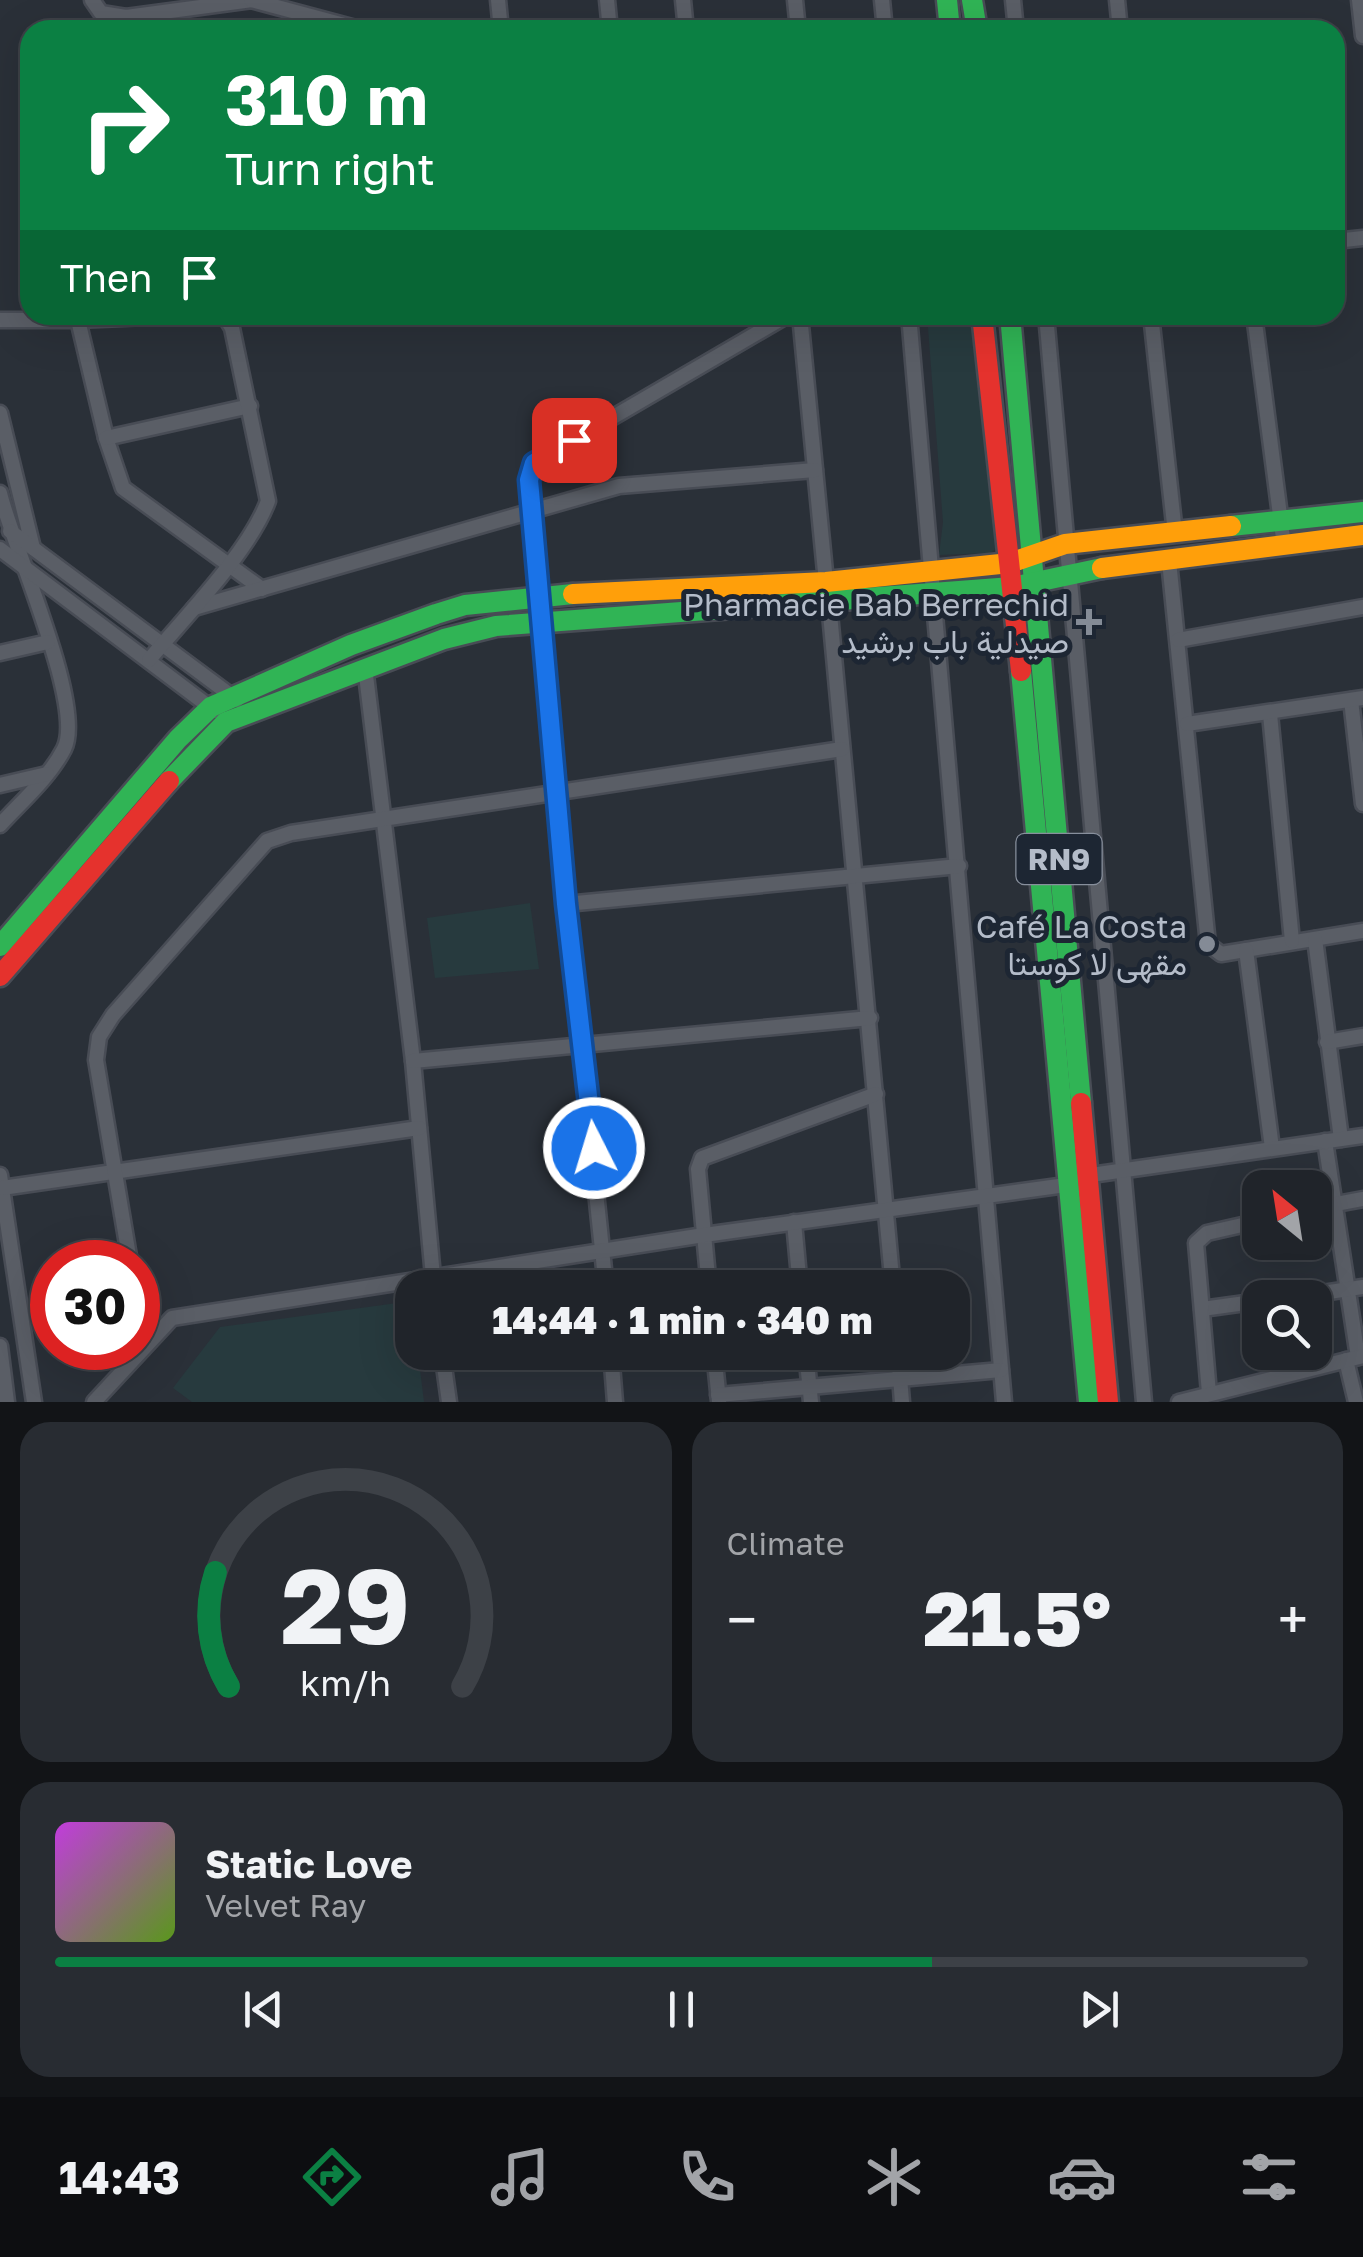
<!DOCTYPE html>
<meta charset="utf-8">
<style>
body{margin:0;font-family:"Golos Text",Vazirmatn,sans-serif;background:#282c32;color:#f1f3f6;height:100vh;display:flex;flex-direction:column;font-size:38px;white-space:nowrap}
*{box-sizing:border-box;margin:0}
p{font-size:32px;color:#a2a4a8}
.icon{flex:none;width:55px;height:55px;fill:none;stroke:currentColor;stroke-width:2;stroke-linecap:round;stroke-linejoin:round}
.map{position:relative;height:1402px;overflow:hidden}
.side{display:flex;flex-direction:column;gap:20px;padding:20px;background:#121417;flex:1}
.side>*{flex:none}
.hud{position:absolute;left:20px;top:20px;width:1325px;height:305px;border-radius:30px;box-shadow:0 10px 40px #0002,0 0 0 2px #3d4147;background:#0b8043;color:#fff;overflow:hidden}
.needle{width:65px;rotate:330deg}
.tools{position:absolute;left:1242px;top:1170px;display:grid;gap:20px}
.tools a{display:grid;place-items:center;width:90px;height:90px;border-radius:20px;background:#20242a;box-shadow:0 10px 40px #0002,0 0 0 2px #3d4147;font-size:50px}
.speed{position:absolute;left:30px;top:1240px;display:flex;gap:20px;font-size:50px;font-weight:700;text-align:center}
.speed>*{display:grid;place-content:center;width:130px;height:130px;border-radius:50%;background:#20242a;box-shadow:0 10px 40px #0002,0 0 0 2px #3d4147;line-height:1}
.speed .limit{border:15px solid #d22;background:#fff;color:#111}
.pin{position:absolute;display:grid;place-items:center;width:85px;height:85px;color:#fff;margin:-42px;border-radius:20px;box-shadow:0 5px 15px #0006}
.me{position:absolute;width:110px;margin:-55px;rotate:355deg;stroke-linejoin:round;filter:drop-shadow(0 0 8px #0008)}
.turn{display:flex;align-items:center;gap:35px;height:210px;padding:0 40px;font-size:45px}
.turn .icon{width:130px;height:130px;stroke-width:2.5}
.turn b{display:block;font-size:70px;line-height:85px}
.then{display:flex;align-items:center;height:95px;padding:0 40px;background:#0003;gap:20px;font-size:38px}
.big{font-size:75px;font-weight:800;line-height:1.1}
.side .tile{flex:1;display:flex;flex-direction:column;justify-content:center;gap:15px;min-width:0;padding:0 35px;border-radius:30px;background:#282c32}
.side .dial{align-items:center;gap:0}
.dial svg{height:260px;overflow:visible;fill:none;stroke:#3d4147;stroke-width:7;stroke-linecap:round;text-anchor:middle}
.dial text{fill:#f1f3f6;stroke:none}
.song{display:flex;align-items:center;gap:30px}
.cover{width:120px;height:120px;border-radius:15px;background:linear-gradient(135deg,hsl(290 70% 55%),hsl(90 70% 35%))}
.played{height:10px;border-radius:5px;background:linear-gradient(90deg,#0b8043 70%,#3d4147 70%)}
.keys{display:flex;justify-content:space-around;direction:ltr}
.heat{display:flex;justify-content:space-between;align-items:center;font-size:55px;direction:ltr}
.side .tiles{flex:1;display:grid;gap:20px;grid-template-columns:1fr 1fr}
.tile:last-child{grid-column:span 2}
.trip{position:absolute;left:395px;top:1270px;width:575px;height:100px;border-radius:30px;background:#20242a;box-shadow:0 10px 40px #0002,0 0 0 2px #3d4147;font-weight:800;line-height:100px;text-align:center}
.menu{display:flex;height:160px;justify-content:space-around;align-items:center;background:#0d0e11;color:#a2a4a8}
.menu .icon{width:70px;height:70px}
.menu .on{color:#0b8043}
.menu b{font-size:45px;color:#f1f3f6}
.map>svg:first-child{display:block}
.green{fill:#273a3e}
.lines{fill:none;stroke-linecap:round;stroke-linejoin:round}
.street-casing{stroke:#484c55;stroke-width:19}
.fast-casing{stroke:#484c55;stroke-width:25}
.slow-casing{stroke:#484c55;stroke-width:25}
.jam-casing{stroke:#484c55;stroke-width:25}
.street{stroke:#5a5e66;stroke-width:14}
.fast{stroke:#30b455;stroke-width:20}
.slow{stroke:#ff9f0a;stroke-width:20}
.jam{stroke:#e5322d;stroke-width:20}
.route-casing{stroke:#114b97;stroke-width:25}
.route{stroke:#1a73e8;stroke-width:18}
.poi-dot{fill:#848b96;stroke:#1d2633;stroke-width:4}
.labels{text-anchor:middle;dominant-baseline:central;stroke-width:10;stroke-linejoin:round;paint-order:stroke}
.shield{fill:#1d2633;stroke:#878f9c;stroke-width:2.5}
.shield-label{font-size:30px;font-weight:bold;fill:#b4bcc9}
.poi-label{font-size:32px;fill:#b4bcc9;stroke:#1d2633;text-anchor:end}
</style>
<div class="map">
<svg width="1363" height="1402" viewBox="0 0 1363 1402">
<rect width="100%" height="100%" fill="#2a3038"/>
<g class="green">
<polygon points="927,315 979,315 997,548 990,553 939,555 943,522"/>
<polygon points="530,903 539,969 435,978 427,918"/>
<polygon points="412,1301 412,1352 418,1353 424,1402 192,1402 173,1388 220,1327"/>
</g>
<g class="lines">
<g class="street-casing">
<g id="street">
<polyline points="92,0 101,13 126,17 252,0"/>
<polyline points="251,0 363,30"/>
<polyline points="498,0 501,30"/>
<polyline points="607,0 610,30"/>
<polyline points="683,0 686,30"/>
<polyline points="795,0 798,30"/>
<polyline points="882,0 885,30"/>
<polyline points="1013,0 1016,30"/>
<polyline points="1117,0 1120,30"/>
<polyline points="1359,0 1363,36"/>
<polyline points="1335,241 1363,238"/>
<polyline points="800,315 826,582"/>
<path d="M909,315C941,677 971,1040 1004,1402"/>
<polyline points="1046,315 1144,1402"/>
<polyline points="1151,315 1175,533"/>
<polyline points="1254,315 1284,546"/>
<polyline points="0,320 78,320 106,438 123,488 262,589"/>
<polyline points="78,320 192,315"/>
<polyline points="0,413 33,548"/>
<polyline points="106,438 250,406"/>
<path d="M0,493C12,545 86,706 64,749C49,778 21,802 0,825"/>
<polyline points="10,531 237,700"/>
<polyline points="0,549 215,711"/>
<polyline points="1169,561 1208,944 1221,954 1363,931"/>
<polyline points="829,603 893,1288"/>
<polyline points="194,608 619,486 815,470"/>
<polyline points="1178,640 1363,607"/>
<polyline points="0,653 48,642"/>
<path d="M149,660C185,617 249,552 268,501L232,328L224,315"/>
<polyline points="365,667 413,1061 434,1287"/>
<polyline points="1351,700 1363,804"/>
<polyline points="1270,714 1292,941"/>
<polyline points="1187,724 1363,698"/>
<polyline points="0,785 47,774"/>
<polyline points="566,904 959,866"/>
<polyline points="1315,939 1341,1139"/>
<polyline points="1246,950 1272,1148"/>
<polyline points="1327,1042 1363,1036"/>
<polyline points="413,1061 870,1018"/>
<polyline points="1325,1141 1358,1357"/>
<polyline points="0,1175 34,1402"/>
<polyline points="2,1188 419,1128"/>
<polyline points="1315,1208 1363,1199"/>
<polyline points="794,1222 800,1288"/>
<polyline points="130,1262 96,1060 99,1037 113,1015 267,841 291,833 842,749"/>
<polyline points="606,1288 566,904 530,470 543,458 788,315"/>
<polyline points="709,1288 698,1169 702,1158 876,1094"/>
<polyline points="1289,1298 1363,1287"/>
<polyline points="138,1304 145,1345"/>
<polyline points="1202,1309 1260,1301"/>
<polyline points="0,1346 7,1402"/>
<polyline points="442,1352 449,1402"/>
<polyline points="611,1352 615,1402"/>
<polyline points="714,1352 719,1401"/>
<polyline points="806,1352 811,1402"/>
<polyline points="898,1352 902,1402"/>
<polyline points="1346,1360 1356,1402"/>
<polyline points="1209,1393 1196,1243 1207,1233 1260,1221"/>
<polyline points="718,1395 1001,1370"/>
<polyline points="94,1402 172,1318 704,1235 1066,1185 1084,1176 1363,1136"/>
<polyline points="1179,1402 1363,1356"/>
</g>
</g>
<g class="fast-casing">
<g id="fast">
<polyline points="947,0 950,30"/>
<polyline points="972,0 977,30"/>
<polyline points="1010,315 1081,1103"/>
<polyline points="1231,526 1363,512"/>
<polyline points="1021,671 1089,1402"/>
<polyline points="169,781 226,722 444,639 496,626 1012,587 1102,568"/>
<polyline points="0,946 178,739 211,707 351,645 436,614 465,605 573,594"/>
</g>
</g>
<g class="slow-casing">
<g id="slow">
<polyline points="1102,568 1363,535"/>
<polyline points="573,594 826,582 1010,563 1065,544 1231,526"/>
</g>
</g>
<g class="jam-casing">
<g id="jam">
<polyline points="982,315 1021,671"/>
<polyline points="0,976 169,781"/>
<polyline points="1081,1103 1108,1402"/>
</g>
</g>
<use href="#street" class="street"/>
<use href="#fast" class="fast"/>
<use href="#slow" class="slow"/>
<use href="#jam" class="jam"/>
</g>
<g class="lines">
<g class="route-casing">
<polyline id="route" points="574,440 534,463 529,480 566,904 594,1148"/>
</g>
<use href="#route" class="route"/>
</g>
<g class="poi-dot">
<path d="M1084 607h10v10h10v10h-10v10h-10v-10h-10v-10h10z"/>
<circle cx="1207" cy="944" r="10"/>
</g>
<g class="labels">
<rect class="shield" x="1016.5" y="834" width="85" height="50" rx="8"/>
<g class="shield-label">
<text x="1059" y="859">RN9</text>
</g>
<g class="poi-label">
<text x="1069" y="604">Pharmacie Bab Berrechid<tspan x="1069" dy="37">صيدلية باب برشيد</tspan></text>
<text x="1187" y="926">Café La Costa<tspan x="1187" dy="37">مقهى لا كوستا</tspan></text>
</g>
</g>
</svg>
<div class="tools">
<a><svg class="needle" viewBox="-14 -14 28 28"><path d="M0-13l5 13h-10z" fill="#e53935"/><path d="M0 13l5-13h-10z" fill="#a2a4a8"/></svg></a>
<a><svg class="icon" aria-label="search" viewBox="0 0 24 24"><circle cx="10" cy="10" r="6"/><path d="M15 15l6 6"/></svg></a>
</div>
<div class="speed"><div class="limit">30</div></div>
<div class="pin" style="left:574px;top:440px;background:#d93025"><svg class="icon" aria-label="arrive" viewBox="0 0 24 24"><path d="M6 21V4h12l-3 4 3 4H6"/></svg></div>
<svg class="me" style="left:594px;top:1148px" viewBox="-20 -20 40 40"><circle r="17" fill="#1a73e8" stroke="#fff" stroke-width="3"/><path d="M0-11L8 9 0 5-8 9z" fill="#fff"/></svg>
<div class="trip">14:44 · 1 min · 340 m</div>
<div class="hud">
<div class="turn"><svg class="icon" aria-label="right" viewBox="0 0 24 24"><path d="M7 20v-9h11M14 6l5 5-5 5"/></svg><div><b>310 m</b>Turn right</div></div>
<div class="then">Then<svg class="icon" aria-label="arrive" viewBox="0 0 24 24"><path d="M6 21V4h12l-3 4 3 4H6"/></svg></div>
</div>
</div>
<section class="side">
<div class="tiles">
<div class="tile dial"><svg viewBox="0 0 100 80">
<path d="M14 69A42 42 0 1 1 86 69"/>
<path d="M14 69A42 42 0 0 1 10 34" stroke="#0b8043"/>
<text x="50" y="56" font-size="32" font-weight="700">29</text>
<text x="50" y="72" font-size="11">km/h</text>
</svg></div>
<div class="tile"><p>Climate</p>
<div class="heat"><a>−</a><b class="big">21.5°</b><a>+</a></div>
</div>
<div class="tile">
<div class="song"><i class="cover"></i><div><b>Static Love</b><p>Velvet Ray</p></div></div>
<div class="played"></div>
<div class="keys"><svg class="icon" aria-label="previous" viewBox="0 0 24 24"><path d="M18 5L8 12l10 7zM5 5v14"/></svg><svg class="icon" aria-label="pause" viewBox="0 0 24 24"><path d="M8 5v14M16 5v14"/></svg><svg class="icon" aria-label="next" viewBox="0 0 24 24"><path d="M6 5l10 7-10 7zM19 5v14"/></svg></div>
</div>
</div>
</section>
<nav class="menu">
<b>14:43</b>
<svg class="icon on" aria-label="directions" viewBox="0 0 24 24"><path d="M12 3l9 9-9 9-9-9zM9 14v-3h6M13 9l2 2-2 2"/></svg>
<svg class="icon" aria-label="music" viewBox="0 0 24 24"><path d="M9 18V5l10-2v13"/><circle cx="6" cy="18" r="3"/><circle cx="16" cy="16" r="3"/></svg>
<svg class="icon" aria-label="phone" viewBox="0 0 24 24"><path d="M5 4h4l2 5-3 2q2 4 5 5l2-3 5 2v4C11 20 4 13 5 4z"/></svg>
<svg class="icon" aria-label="climate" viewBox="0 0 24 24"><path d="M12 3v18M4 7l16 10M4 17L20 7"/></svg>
<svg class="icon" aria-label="car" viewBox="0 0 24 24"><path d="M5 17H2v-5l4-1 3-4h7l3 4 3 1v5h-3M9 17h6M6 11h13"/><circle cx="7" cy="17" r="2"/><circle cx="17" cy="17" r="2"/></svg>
<svg class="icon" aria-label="filters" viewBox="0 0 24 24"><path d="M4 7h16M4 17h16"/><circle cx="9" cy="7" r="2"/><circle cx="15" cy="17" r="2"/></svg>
</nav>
